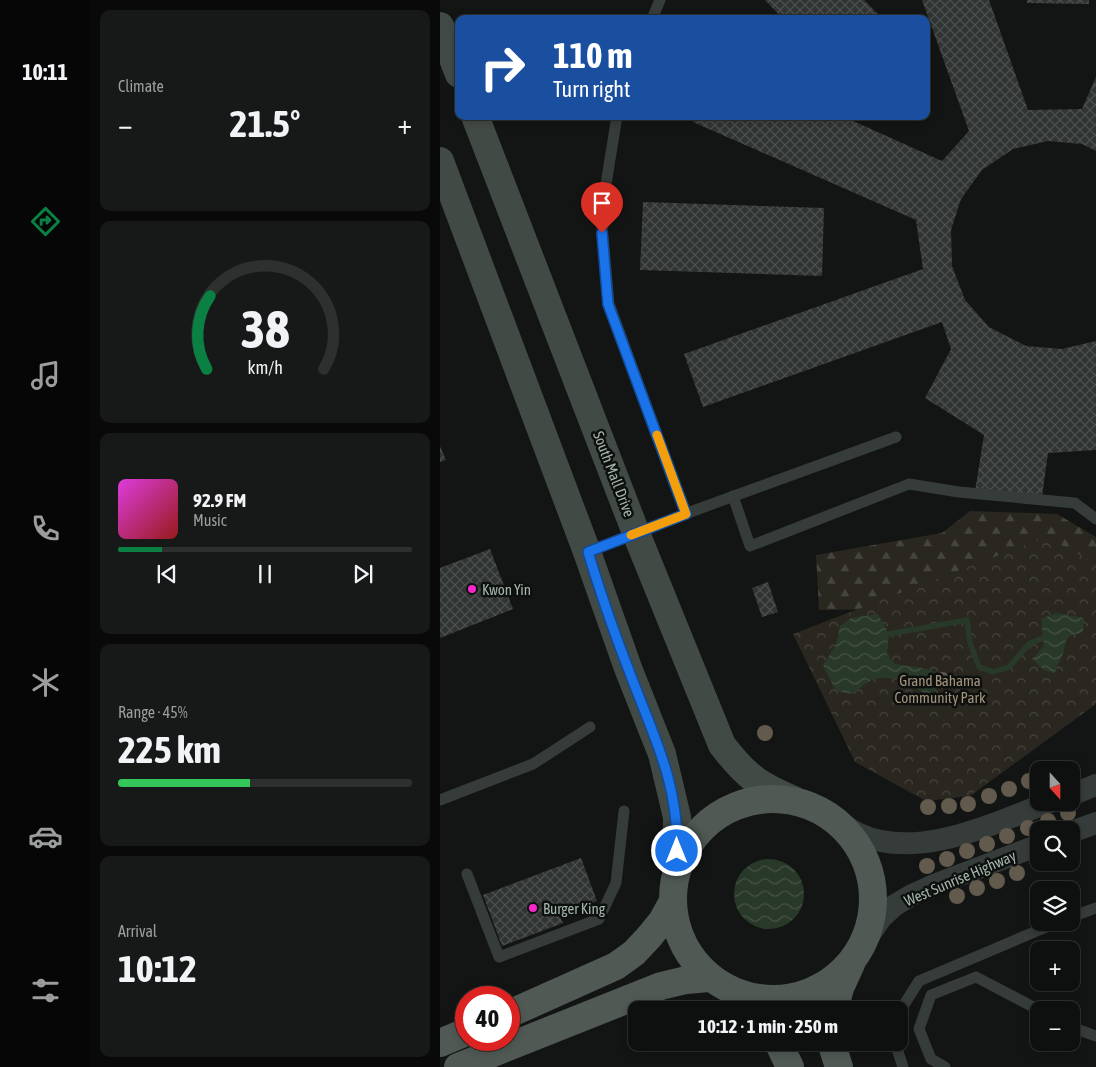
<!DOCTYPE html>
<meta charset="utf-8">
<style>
body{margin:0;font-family:"Asap Condensed",sans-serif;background:#171918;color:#f1f3f6;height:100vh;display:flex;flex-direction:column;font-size:19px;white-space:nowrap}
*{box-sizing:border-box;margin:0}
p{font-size:16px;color:#9b9d9e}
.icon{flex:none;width:28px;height:28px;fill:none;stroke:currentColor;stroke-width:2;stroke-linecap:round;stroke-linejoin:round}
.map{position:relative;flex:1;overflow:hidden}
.side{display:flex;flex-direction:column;gap:10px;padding:10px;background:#080908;width:350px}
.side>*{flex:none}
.top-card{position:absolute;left:15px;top:15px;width:475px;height:105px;border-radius:10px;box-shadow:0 2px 8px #0003,0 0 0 1px #2e302f;background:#1a4fa0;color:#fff;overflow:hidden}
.needle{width:32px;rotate:159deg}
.controls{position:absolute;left:590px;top:761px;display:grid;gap:10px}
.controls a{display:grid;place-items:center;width:50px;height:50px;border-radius:10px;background:#0e100f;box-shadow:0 2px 8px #0003,0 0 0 1px #2e302f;font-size:25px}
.speed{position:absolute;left:15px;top:986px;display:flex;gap:10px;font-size:25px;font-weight:700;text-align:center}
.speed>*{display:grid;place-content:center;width:65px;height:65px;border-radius:50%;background:#0e100f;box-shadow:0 2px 8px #0003,0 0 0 1px #2e302f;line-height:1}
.speed .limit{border:8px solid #d22;background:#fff;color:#111}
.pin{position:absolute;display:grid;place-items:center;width:42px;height:42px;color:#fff;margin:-51px -21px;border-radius:50% 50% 50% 0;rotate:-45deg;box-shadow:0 0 5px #0007}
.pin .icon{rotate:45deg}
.me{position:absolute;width:55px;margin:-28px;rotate:0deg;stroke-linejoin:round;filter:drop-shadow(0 0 4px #0008)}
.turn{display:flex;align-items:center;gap:18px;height:105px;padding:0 15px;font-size:22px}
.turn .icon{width:65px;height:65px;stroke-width:2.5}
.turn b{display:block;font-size:35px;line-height:42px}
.big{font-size:38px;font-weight:700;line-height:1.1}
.side .tile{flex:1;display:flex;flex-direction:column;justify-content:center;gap:8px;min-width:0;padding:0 18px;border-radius:10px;background:#171918}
.side .dial{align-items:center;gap:0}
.dial svg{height:130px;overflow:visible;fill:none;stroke:#2e302f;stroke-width:7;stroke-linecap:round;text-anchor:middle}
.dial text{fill:#f1f3f6;stroke:none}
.song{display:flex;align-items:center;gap:15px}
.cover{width:60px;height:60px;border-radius:8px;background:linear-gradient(135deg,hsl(300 70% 55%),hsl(0 70% 35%))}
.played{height:5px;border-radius:2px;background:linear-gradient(90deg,#0b8043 15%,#2e302f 15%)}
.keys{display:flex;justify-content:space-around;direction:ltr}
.heat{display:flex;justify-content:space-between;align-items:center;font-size:28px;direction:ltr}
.charge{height:8px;border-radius:4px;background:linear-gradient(90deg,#34c759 45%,#2e302f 0)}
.trip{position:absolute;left:188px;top:1001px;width:280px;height:50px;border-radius:10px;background:#0e100f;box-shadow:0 2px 8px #0003,0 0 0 1px #2e302f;font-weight:700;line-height:50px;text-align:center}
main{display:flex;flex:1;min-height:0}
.tab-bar{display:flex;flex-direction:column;width:90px;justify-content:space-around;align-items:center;background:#060606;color:#9b9d9e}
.tab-bar .icon{width:35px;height:35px}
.tab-bar .selected{color:#0b8043}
.tab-bar b{font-size:22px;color:#f1f3f6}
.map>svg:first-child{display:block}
.forest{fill:url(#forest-firs)}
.park{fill:url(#park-crowns)}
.water{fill:url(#water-waves)}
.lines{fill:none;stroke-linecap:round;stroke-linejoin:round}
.stream{stroke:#293929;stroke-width:5.5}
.building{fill:url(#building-cross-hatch)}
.lane{stroke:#363c39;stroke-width:11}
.street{stroke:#363c39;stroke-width:22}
.secondary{stroke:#424a45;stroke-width:28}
.primary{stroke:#505953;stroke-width:28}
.tree{fill:#625a4c}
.route-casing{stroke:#114b97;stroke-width:12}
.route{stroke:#1a73e8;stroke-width:9}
.slow{stroke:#f59e0b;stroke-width:9}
.poi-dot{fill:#f927cb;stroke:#0e100f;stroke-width:2}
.labels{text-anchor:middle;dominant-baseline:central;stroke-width:5;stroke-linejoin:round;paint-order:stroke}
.street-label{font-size:15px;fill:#a4b6a9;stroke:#0e100f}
.poi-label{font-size:15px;fill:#a4b6a9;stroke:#0e100f;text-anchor:start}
.park-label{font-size:15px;fill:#a2937a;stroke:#0e100f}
</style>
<main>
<nav class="tab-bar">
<b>10:11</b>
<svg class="icon selected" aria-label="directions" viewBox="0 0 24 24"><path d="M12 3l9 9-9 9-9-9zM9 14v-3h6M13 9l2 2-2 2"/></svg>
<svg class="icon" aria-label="music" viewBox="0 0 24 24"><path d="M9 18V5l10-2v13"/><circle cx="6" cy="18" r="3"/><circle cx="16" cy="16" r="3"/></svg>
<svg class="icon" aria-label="phone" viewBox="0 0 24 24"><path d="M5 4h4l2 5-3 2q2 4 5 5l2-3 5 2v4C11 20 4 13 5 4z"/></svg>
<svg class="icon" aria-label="climate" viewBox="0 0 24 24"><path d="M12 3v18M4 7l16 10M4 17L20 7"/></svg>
<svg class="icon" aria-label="car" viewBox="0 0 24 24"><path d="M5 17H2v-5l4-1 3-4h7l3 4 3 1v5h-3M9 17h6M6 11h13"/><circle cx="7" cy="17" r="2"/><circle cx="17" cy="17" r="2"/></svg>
<svg class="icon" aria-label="filters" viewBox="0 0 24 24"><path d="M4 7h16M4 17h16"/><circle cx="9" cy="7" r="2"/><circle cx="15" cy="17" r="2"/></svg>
</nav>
<section class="side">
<div class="tile"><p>Climate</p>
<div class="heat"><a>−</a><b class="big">21.5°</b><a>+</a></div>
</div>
<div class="tile dial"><svg viewBox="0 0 100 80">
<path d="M14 69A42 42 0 1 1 86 69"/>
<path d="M14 69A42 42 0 0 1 16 24" stroke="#0b8043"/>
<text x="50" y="56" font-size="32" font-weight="700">38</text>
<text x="50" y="72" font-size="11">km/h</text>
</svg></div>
<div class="tile">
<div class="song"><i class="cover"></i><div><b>92.9 FM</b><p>Music</p></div></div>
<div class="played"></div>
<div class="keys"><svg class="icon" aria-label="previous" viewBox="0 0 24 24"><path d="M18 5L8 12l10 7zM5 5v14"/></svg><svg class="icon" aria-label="pause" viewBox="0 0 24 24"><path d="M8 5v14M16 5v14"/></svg><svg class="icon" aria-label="next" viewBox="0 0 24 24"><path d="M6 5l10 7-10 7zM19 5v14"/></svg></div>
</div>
<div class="tile"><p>Range · 45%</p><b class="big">225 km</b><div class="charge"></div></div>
<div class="tile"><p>Arrival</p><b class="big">10:12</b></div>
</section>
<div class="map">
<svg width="656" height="1067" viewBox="0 0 656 1067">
<defs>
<pattern id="forest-firs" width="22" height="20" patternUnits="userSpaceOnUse" patternTransform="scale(1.25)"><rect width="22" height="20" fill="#2a2721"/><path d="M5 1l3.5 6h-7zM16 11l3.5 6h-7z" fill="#46443e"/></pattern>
<pattern id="park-crowns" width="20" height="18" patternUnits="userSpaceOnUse" patternTransform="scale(1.25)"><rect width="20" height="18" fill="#2a2721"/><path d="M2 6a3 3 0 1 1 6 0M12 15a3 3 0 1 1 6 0" fill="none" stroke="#46443e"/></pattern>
<pattern id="water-waves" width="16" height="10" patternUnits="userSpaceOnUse" patternTransform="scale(1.25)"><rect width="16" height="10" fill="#293929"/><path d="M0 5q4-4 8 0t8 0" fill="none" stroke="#455345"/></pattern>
<pattern id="building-cross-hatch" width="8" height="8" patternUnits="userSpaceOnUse" patternTransform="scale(1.25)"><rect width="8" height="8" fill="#303432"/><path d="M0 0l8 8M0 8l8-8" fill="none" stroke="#4b4f4d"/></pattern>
</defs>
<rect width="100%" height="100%" fill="#131514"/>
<polygon class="forest" points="530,511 617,514 656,537 656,603 444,609 379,610 376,555 502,533"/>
<polygon class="park" points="606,537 656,563 656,704 530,796 486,801 415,762 353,634"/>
<g class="water">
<polygon points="616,613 644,618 643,632 627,637 623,654 614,673 604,670 592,659 604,646 601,619"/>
<path d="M438,614L449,634L447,654L455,664L488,669L498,674L497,688L489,695C470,686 449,670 428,682C422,685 418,691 412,694L396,691L383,665L396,645L400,626L411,618Z"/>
<circle cx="329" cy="894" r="35"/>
</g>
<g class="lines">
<polyline class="stream" points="449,634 527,620 530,643 539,667 553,672 569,667 589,644 603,638"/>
</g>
<g class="building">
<polygon points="325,0 424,0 443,19 343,19"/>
<polygon points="482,0 549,0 588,110 642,109 656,77 656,151 642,144 608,141 573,149 542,170 521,199 511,230 512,266 525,300 549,327 586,346 622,349 656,341 656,450 608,453 602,497 535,491 544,435 485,398 511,349 502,322 263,407 244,354 483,269 476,220 253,122 255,116 402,116 502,161 529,131"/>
<polygon points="587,0 649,0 649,4 587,3"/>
<polygon points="203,202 384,208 382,276 200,270"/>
<polygon points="0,446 6,460 0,462"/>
<polygon points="50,549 73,609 0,638 0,568"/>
<polygon points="328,582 338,612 322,617 312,588"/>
<polygon points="141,858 157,901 119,915 123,923 62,946 43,895"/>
</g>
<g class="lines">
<g class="lane">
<polyline points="212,19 220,0"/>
<polyline points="177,116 161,215 169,304 246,514"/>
<polyline points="293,496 310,546 469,484 519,492 635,503 656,519"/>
<polyline points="147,552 253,511 456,437"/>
<polyline points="0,800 93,764 150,727"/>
<polyline points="27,874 59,957 159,919 176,883 184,811"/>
<polyline points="631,917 656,908"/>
<polyline points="631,1027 656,1036"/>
<polyline points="463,1067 458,1052 460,1011 479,981 618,922"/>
<polyline points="505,1067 491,1059 479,1029 491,995 536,977 599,1010"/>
</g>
<g class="street">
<polyline points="631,795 656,785"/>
<path d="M386,813C397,820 407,828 419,834C478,861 554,823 610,802"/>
<polyline points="631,832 656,823"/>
<polyline points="426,940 441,918 455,905 472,895 494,885 599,845"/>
</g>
<g class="secondary">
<polyline points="0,26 19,74"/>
<path d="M35,116L196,533L282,745C307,777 317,784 354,800"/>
<polyline points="0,161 147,552 188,668 222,754 237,817 237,868"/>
</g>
<g class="primary">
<circle cx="333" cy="899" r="100"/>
<polyline points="394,1010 400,988 411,964"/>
<polyline points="69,1014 176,966 194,953 209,937 222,921 232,903"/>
<polyline points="338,1042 350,1067"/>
<polyline points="391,1042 399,1067"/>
<polyline points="0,1043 26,1032"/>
<polyline points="18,1067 221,986 246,980 269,978"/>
</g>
</g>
<g class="tree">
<circle cx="502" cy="680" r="8"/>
<circle cx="325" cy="733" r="8"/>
<circle cx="589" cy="781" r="8"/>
<circle cx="569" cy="789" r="8"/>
<circle cx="549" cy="796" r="8"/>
<circle cx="528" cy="804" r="8"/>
<circle cx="509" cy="806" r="8"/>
<circle cx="488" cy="807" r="8"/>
<circle cx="628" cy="813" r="8"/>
<circle cx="608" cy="821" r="8"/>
<circle cx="588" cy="828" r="8"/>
<circle cx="567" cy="836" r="8"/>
<circle cx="547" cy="844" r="8"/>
<circle cx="527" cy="851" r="8"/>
<circle cx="507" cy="859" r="8"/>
<circle cx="487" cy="866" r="8"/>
<circle cx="577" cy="873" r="8"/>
<circle cx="557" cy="881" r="8"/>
<circle cx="537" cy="888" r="8"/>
<circle cx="517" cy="896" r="8"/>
</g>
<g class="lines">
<g class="route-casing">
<path id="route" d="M162,233L168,304L246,514L148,552C160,591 173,630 188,668C211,731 239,781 237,851"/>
</g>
<use href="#route" class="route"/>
<polyline class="slow" points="191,535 246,514 217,435"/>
</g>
<g class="poi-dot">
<circle cx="32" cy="589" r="5"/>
<circle cx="93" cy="908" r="5"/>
</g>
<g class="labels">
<g class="street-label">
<text transform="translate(174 474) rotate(69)">South Mall Drive</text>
<text transform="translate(520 878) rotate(-23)">West Sunrise Highway</text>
</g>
<g class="poi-label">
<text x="42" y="589">Kwon Yin</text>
<text x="103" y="908">Burger King</text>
</g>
<g class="park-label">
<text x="500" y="680">Grand Bahama<tspan x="500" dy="17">Community Park</tspan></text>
</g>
</g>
</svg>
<div class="controls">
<a><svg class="needle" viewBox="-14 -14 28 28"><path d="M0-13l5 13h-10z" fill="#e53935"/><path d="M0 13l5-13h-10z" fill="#9b9d9e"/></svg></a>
<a><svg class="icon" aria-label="search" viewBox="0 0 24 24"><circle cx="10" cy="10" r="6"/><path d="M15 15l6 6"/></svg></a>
<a><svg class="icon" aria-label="layers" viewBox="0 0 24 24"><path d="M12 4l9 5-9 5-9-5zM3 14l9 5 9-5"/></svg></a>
<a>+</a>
<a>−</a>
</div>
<div class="speed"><div class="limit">40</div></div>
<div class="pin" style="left:162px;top:233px;background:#d93025"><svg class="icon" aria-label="arrive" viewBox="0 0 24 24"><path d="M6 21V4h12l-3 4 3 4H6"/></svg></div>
<svg class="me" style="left:237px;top:851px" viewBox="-20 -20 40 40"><circle r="17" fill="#1a73e8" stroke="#fff" stroke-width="3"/><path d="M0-11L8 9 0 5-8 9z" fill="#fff"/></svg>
<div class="trip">10:12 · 1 min · 250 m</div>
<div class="top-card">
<div class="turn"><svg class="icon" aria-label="right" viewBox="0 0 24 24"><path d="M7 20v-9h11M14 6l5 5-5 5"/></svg><div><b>110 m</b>Turn right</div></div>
</div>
</div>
</main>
